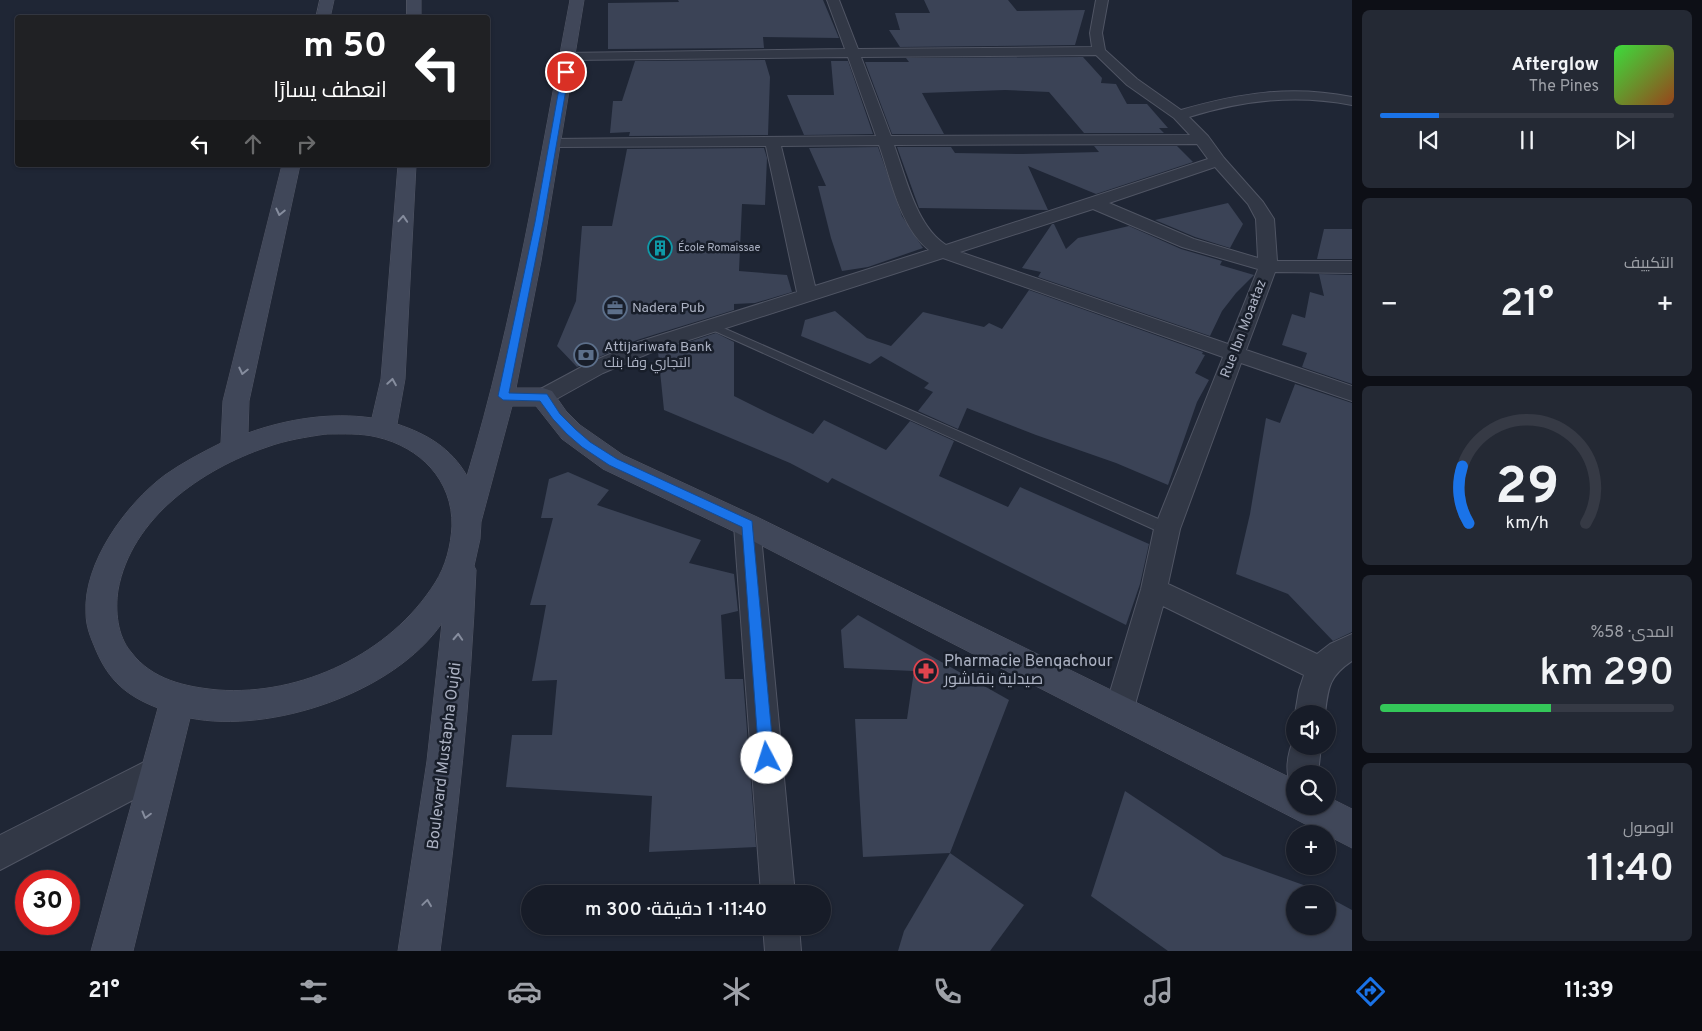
<!DOCTYPE html>
<html lang="ar">
<meta charset="utf-8">
<style>
body{margin:0;font-family:Overpass,Cairo,sans-serif;background:#242934;color:#f1f3f6;direction:rtl;height:100vh;display:flex;flex-direction:column;font-size:19px;white-space:nowrap}
*{box-sizing:border-box;margin:0}
p{font-size:16px;color:#9ea1a8}
.icon{flex:none;width:28px;height:28px;fill:none;stroke:currentColor;stroke-width:2;stroke-linecap:round;stroke-linejoin:round}
.map{position:relative;flex:1;overflow:hidden;direction:ltr}
.panel{display:flex;flex-direction:column;gap:10px;padding:10px;background:#0d0f16;width:350px}
.panel>*{flex:none}
.hud{position:absolute;left:15px;top:15px;width:475px;height:152px;border-radius:5px;box-shadow:0 1px 4px #0004,0 0 0 1px #363a45;direction:rtl;background:#202124;color:#fff;overflow:hidden}
.tools{position:absolute;left:1286px;top:705px;display:grid;gap:10px}
.tools a{display:grid;place-items:center;width:50px;height:50px;border-radius:50%;background:#171c28;box-shadow:0 1px 4px #0004,0 0 0 1px #363a45;font-size:25px}
.speed{position:absolute;left:15px;top:870px;display:flex;gap:10px;font-size:25px;font-weight:700;text-align:center}
.speed>*{display:grid;place-content:center;width:65px;height:65px;border-radius:50%;background:#171c28;box-shadow:0 1px 4px #0004,0 0 0 1px #363a45;line-height:1}
.speed .limit{border:8px solid #d22;background:#fff;color:#111}
.pin{position:absolute;display:grid;place-items:center;width:42px;height:42px;color:#fff;margin:-21px;border:2px solid #fff;border-radius:50%;box-shadow:0 1px 5px #0007}
.me{position:absolute;width:55px;margin:-28px;rotate:355deg;stroke-linejoin:round;filter:drop-shadow(0 0 4px #0008)}
.turn{display:flex;align-items:center;gap:18px;height:105px;padding:0 20px;font-size:22px}
.turn .icon{width:65px;height:65px;stroke-width:2.5}
.turn b{display:block;font-size:35px;line-height:42px}
.lanes{display:flex;align-items:center;height:48px;padding:0 20px;background:#0003;justify-content:center;gap:25px;direction:ltr}
.lanes .off{opacity:.35}
.big{font-size:38px;font-weight:600;line-height:1.1}
.panel .widget{flex:1;display:flex;flex-direction:column;justify-content:center;gap:8px;min-width:0;padding:0 18px;border-radius:8px;background:#242934}
.panel .dial{align-items:center;gap:0}
.dial svg{height:130px;overflow:visible;fill:none;stroke:#363a45;stroke-width:7;stroke-linecap:round;text-anchor:middle}
.dial text{fill:#f1f3f6;stroke:none}
.song{display:flex;align-items:center;gap:15px}
.cover{width:60px;height:60px;border-radius:8px;background:linear-gradient(135deg,hsl(120 70% 55%),hsl(20 70% 35%))}
.played{height:5px;border-radius:2px;background:linear-gradient(90deg,#1a73e8 20%,#363a45 20%)}
.keys{display:flex;justify-content:space-around;direction:ltr}
.heat{display:flex;justify-content:space-between;align-items:center;font-size:28px;direction:ltr}
.charge{height:8px;border-radius:4px;background:linear-gradient(90deg,#34c759 58%,#363a45 0)}
.trip{position:absolute;left:521px;top:885px;width:310px;height:50px;border-radius:25px;background:#171c28;box-shadow:0 1px 4px #0004,0 0 0 1px #363a45;font-weight:600;line-height:50px;text-align:center;direction:rtl}
.dock{display:flex;height:80px;justify-content:space-around;align-items:center;background:#090b10;color:#9ea1a8}
.dock .icon{width:35px;height:35px}
.dock .selected{color:#1a73e8}
.dock b{font-size:22px;color:#f1f3f6}
main{display:flex;flex:1;min-height:0}
.map>svg:first-child{display:block}
.building{fill:#3b4356}
.lines{fill:none;stroke-linecap:round;stroke-linejoin:round}
.lane-casing{stroke:#505564;stroke-width:2}
.street-casing{stroke:#505564;stroke-width:2}
.secondary-casing{stroke:#505564;stroke-width:1}
.lane{fill:#323846;fill-rule:evenodd}
.street{fill:#323846;fill-rule:evenodd}
.secondary{fill:#404759;fill-rule:evenodd}
.oneway{stroke:#868d9e}
.route{fill:#1a73e8;stroke:#114b97}
.labels{text-anchor:middle;dominant-baseline:central;stroke-width:5;stroke-linejoin:round;paint-order:stroke}
.far-poi-label{font-size:11px;fill:#acb2c3;stroke:#181e2a;text-anchor:start}
.poi-label{font-size:14px;fill:#acb2c3;stroke:#181e2a;text-anchor:start}
.street-label{font-size:14px;fill:#acb2c3;stroke:#181e2a}
.near-poi-label{font-size:16px;fill:#acb2c3;stroke:#181e2a;text-anchor:start}
.near-street-label{font-size:16px;fill:#acb2c3;stroke:#181e2a}
</style>
<main>
<section class="panel">
<div class="widget">
<div class="song"><i class="cover"></i><div><b>Afterglow</b><p>The Pines</p></div></div>
<div class="played"></div>
<div class="keys"><svg class="icon" aria-label="previous" viewBox="0 0 24 24"><path d="M18 5L8 12l10 7zM5 5v14"/></svg><svg class="icon" aria-label="pause" viewBox="0 0 24 24"><path d="M8 5v14M16 5v14"/></svg><svg class="icon" aria-label="next" viewBox="0 0 24 24"><path d="M6 5l10 7-10 7zM19 5v14"/></svg></div>
</div>
<div class="widget"><p>التكييف</p>
<div class="heat"><a>−</a><b class="big">21°</b><a>+</a></div>
</div>
<div class="widget dial"><svg viewBox="0 0 100 80">
<path d="M14 69A42 42 0 1 1 86 69"/>
<path d="M14 69A42 42 0 0 1 10 34" stroke="#1a73e8"/>
<text x="50" y="56" font-size="32" font-weight="700">29</text>
<text x="50" y="72" font-size="11">km/h</text>
</svg></div>
<div class="widget"><p>المدى · 58%</p><b class="big">290 km</b><div class="charge"></div></div>
<div class="widget"><p>الوصول</p><b class="big">11:40</b></div>
</section>
<div class="map">
<svg width="1352" height="951" viewBox="0 0 1352 951">
<rect width="100%" height="100%" fill="#1f2635"/>
<g class="building">
<polygon points="678,0 823,0 839,38 763,37 764,48 608,49 608,3 679,2"/>
<polygon points="924,0 1008,0 1017,11 1085,10 1075,45 900,47 889,30 900,30 895,13 930,13"/>
<polygon points="1083,57 1102,78 1101,83 1116,84 1127,104 1147,104 1168,128 1159,128 1164,133 1084,133 1049,92 1005,90 922,93 944,134 892,134 865,62 909,62 906,58"/>
<polygon points="765,60 770,77 768,135 629,136 630,132 610,133 613,101 622,101 635,61"/>
<polygon points="831,61 848,61 873,134 804,135 787,95 834,95"/>
<polygon points="1094,146 1177,146 1193,162 1096,194 1028,166 1048,210 919,208 897,147 951,147 955,153 1022,154 1099,152"/>
<polygon points="878,147 902,216 923,248 868,267 842,271 831,238 818,186 826,186 809,148"/>
<polygon points="764,148 767,158 765,205 742,204 739,271 787,275 792,292 755,303 734,304 734,310 637,340 577,367 557,346 576,301 582,226 612,226 627,149"/>
<polygon points="1228,203 1243,224 1230,248 1195,237 1155,220"/>
<polygon points="1052,224 1054,224 1066,249 1078,238 1129,226 1181,249 1222,261 1220,265 1254,275 1236,293 1222,311 1210,336 1038,277 1041,272 1022,268"/>
<polygon points="1324,229 1352,229 1352,259 1317,259"/>
<polygon points="1319,274 1352,275 1352,384 1302,367 1307,353 1282,345 1292,314 1305,318 1310,292 1324,296"/>
<polygon points="1029,290 1203,352 1202,354 1205,355 1195,373 1209,380 1197,402 1168,485 1116,463 1036,435 967,408 958,429 918,411 933,392 924,388 929,383 881,356 870,364 801,336 805,320 835,311 867,338 891,346 923,312 984,327 989,323 1002,329"/>
<polygon points="716,333 734,342 734,396 768,413 813,434 824,420 886,450 910,421 954,441 939,476 1008,507 1020,487 1149,544 1140,584 1126,625 832,478 828,483 790,463 664,410 658,352"/>
<polygon points="1295,384 1352,403 1352,632 1333,641 1288,594 1236,574 1250,514 1266,418 1280,423"/>
<polygon points="568,472 609,490 597,505 701,540 689,563 734,574 738,611 721,615 725,679 743,679 756,847 649,852 652,796 506,787 512,735 552,735 557,680 532,681 546,605 530,605 553,518 541,518 549,479"/>
<polygon points="858,615 1009,700 950,853 863,857 855,719 907,719 914,671 844,668 841,630"/>
<polygon points="1125,791 1223,856 1309,887 1321,894 1295,894 1295,926 1328,926 1328,897 1352,910 1352,951 1168,951 1091,896"/>
<polygon points="950,853 1024,905 990,951 898,951 904,931"/>
</g>
<g class="lines">
<g class="lane-casing">
<polygon id="lane" points="712,323 1172,525 1174,529 1172,533 1167,534 1162,533 708,328 707,326"/>
</g>
<g class="street-casing">
<g id="street">
<path d="M827,0H839L858,49L1092,47L1090,33L1096,0H1108L1102,33L1105,50L1137,79L1181,110C1240,93 1291,85 1352,97V105C1296,94 1244,100 1189,117L1208,136L1224,158L1263,202L1274,219L1277,261H1352V273L1275,272L1246,350L1352,386V401L1241,363L1180,529L1168,584L1317,654L1330,644L1352,634V661C1329,676 1328,688 1325,714H1295L1299,690L1304,675L1163,606L1130,722L1119,726L1108,722L1104,712L1141,589L1154,529L1223,357L943,258L652,352L603,373L551,402L543,404L535,402L532,397L535,392L589,363L638,342L797,292L766,146L554,147L549,145L546,142L549,139L876,136L848,57L568,60L561,56L563,53L845,49ZM1096,55L1127,85L1174,118L1190,135L891,136L861,57ZM1197,144L1208,159L946,245C916,226 906,177 894,145ZM879,145C891,179 900,227 929,250L815,286L781,146ZM1215,167L1248,204L1256,219L1258,258L1194,239L1109,203ZM1093,209L1182,247L1258,269L1228,344L960,252Z"/>
<polygon points="747,515 756,518 760,525 795,894 761,894 734,525 738,518"/>
<path d="M1295,736V746H1321L1318,774H1295V787L1291,785C1284,769 1288,752 1295,736Z"/>
<polygon points="158,755 169,759 174,770 169,781 0,870 0,835"/>
<polygon points="763,926 799,926 801,951 765,951"/>
</g>
</g>
<g class="secondary-casing">
<g id="secondary">
<polygon points="320,0 334,0 330,18 316,18"/>
<rect x="407" y="0" width="14" height="18"/>
<path d="M570,0H584L541,261L516,388H543L552,391L566,411L580,425L623,455L757,517L1295,780V806H1328V797L1352,809V848L737,533L603,469L562,439L536,406H512L481,522L480,539L474,566L476,570C471,698 457,824 440,951H398L427,761L442,623C394,693 271,734 190,718L133,951H91L158,708C127,696 109,681 96,650C91,638 86,627 86,613C83,563 126,504 165,475C182,463 201,453 221,443L223,401L282,165H300L249,401L248,433C287,419 331,412 372,418L381,379L398,165H416L405,379L397,424C427,434 451,448 467,476C514,320 540,159 570,0ZM326,434C343,434 361,433 377,437C420,447 453,480 452,526C451,545 446,566 435,583C390,654 301,696 218,690C186,687 152,680 131,652C117,636 115,610 118,590C131,518 202,469 267,447C286,440 306,437 326,434Z"/>
</g>
</g>
<use href="#lane" class="lane"/>
<use href="#street" class="street"/>
<use href="#secondary" class="secondary"/>
</g>
<defs><path id="oneway-chevron" d="M-2-3.5L2.5 0L-2 3.5" fill="none" stroke-width="1.6" stroke-linecap="round" stroke-linejoin="round" transform="scale(1.25)"/></defs>
<g class="oneway">
<use href="#oneway-chevron" transform="translate(280 212) rotate(103)"/>
<use href="#oneway-chevron" transform="translate(403 219) rotate(-86)"/>
<use href="#oneway-chevron" transform="translate(243 371) rotate(103)"/>
<use href="#oneway-chevron" transform="translate(392 382) rotate(-81)"/>
<use href="#oneway-chevron" transform="translate(458 637) rotate(-87)"/>
<use href="#oneway-chevron" transform="translate(146 815) rotate(105)"/>
<use href="#oneway-chevron" transform="translate(427 903) rotate(-82)"/>
</g>
<polygon class="route" points="566,70 569,72 543,222 509,393 547,394 560,414 575,429 590,442 617,459 752,521 774,758 772,763 767,765 762,763 759,758 742,527 609,465 582,447 567,434 553,419 540,401 503,400 498,396 535,222 562,72"/>
<defs>
<g id="building-ring" transform="scale(1.25)"><circle r="9.5" fill="#181e2a" stroke="#0f9aa8" stroke-width="1.5"/><path d="M-4-6H4V6H1V3H-1V6H-4ZM-2.5-4.3h1.7v1.8h-1.7ZM.8-4.3h1.7v1.8H.8ZM-2.5-1h1.7V.8h-1.7ZM.8-1h1.7V.8H.8Z" fill="#0f9aa8"/></g>
<g id="office-ring" transform="scale(1.25)"><circle r="9.5" fill="#181e2a" stroke="#5c6f8a" stroke-width="1.5"/><path d="M-6-3h4V-5.5h4V-3h4V5H-6ZM-1-4.5V-3h2v-1.5ZM-6 0V1H6V0Z" fill="#5c6f8a"/></g>
<g id="bank-ring" transform="scale(1.25)"><circle r="9.5" fill="#181e2a" stroke="#5c6f8a" stroke-width="1.5"/><path d="M-6-4H6V4H-6ZM0-2.3a2.3 2.3 0 1 0 0 4.6a2.3 2.3 0 1 0 0-4.6Z" fill="#5c6f8a"/></g>
<g id="pharmacy-ring" transform="scale(1.25)"><circle r="9.5" fill="#181e2a" stroke="#e0444e" stroke-width="1.5"/><path d="M-2-6h4v4h4v4h-4v4h-4v-4h-4v-4h4Z" fill="#e0444e"/></g>
</defs>
<g fill-rule="evenodd">
<use href="#building-ring" x="660" y="248"/>
<use href="#office-ring" x="615" y="308"/>
<use href="#bank-ring" x="586" y="355"/>
<use href="#pharmacy-ring" x="926" y="671"/>
</g>
<g class="labels">
<g class="far-poi-label">
<text x="678" y="248">École Romaissae</text>
</g>
<g class="poi-label">
<text x="632" y="308">Nadera Pub</text>
<text x="604" y="347">Attijariwafa Bank<tspan x="604" dy="16">التجاري وفا بنك</tspan></text>
</g>
<g class="street-label">
<text transform="translate(1244 329) rotate(-69)">Rue Ibn Moaataz</text>
</g>
<g class="near-poi-label">
<text x="944" y="662">Pharmacie Benqachour<tspan x="944" dy="18">صيدلية بنقاشور</tspan></text>
</g>
<g class="near-street-label">
<text transform="translate(445 756) rotate(-83)">Boulevard Mustapha Oujdi</text>
</g>
</g>
</svg>
<div class="tools">
<a><svg class="icon" aria-label="sound" viewBox="0 0 24 24"><path d="M4 9h4l5-4v14l-5-4H4zM17 9q2 3 0 6"/></svg></a>
<a><svg class="icon" aria-label="search" viewBox="0 0 24 24"><circle cx="10" cy="10" r="6"/><path d="M15 15l6 6"/></svg></a>
<a>+</a>
<a>−</a>
</div>
<div class="speed"><div class="limit">30</div></div>
<div class="pin" style="left:566px;top:72px;background:#d93025"><svg class="icon" aria-label="arrive" viewBox="0 0 24 24"><path d="M6 21V4h12l-3 4 3 4H6"/></svg></div>
<svg class="me" style="left:767px;top:758px" viewBox="-20 -20 40 40"><circle r="19" fill="#fff"/><path d="M0-13L10 11 0 6-10 11z" fill="#1a73e8"/></svg>
<div class="trip">11:40 · 1 دقيقة · 300 m</div>
<div class="hud">
<div class="turn"><svg class="icon" aria-label="left" viewBox="0 0 24 24"><path d="M17 20v-9H6M10 6l-5 5 5 5"/></svg><div><b>50 m</b>انعطف يسارًا</div></div>
<div class="lanes"><svg class="icon" aria-label="left" viewBox="0 0 24 24"><path d="M17 20v-9H6M10 6l-5 5 5 5"/></svg><svg class="icon off" aria-label="ahead" viewBox="0 0 24 24"><path d="M12 20V5M6 11l6-6 6 6"/></svg><svg class="icon off" aria-label="right" viewBox="0 0 24 24"><path d="M7 20v-9h11M14 6l5 5-5 5"/></svg></div>
</div>
</div>
</main>
<nav class="dock">
<b>11:39</b>
<svg class="icon selected" aria-label="directions" viewBox="0 0 24 24"><path d="M12 3l9 9-9 9-9-9zM9 14v-3h6M13 9l2 2-2 2"/></svg>
<svg class="icon" aria-label="music" viewBox="0 0 24 24"><path d="M9 18V5l10-2v13"/><circle cx="6" cy="18" r="3"/><circle cx="16" cy="16" r="3"/></svg>
<svg class="icon" aria-label="phone" viewBox="0 0 24 24"><path d="M5 4h4l2 5-3 2q2 4 5 5l2-3 5 2v4C11 20 4 13 5 4z"/></svg>
<svg class="icon" aria-label="climate" viewBox="0 0 24 24"><path d="M12 3v18M4 7l16 10M4 17L20 7"/></svg>
<svg class="icon" aria-label="car" viewBox="0 0 24 24"><path d="M5 17H2v-5l4-1 3-4h7l3 4 3 1v5h-3M9 17h6M6 11h13"/><circle cx="7" cy="17" r="2"/><circle cx="17" cy="17" r="2"/></svg>
<svg class="icon" aria-label="filters" viewBox="0 0 24 24"><path d="M4 7h16M4 17h16"/><circle cx="9" cy="7" r="2"/><circle cx="15" cy="17" r="2"/></svg>
<b>21°</b>
</nav>
